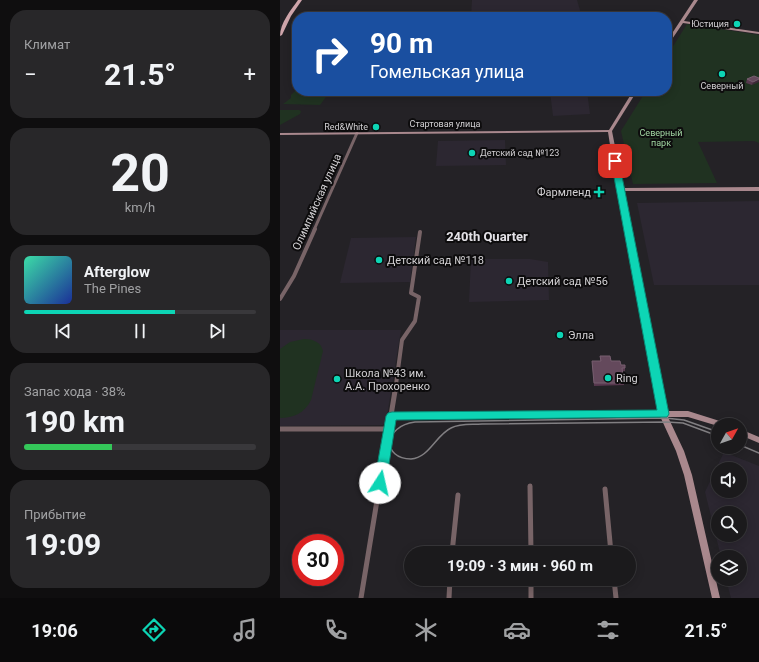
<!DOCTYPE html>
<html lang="ru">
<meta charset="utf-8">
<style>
body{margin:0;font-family:Roboto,sans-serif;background:#282729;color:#f1f3f6;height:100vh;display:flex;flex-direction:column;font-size:15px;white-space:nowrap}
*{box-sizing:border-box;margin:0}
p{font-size:13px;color:#a0a1a3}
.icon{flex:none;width:22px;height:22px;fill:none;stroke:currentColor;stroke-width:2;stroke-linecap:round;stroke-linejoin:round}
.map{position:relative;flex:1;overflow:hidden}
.drawer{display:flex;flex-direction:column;gap:10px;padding:10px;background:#0f0e0f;width:280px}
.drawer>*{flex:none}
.banner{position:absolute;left:12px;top:12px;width:380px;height:84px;border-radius:16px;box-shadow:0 2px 10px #0003,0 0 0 1px #39383b;background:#1a4fa0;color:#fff;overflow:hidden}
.needle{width:26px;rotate:50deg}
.controls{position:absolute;left:431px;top:418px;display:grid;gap:8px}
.controls a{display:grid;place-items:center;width:36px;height:36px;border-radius:50%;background:#1b1a1c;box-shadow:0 2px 10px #0003,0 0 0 1px #39383b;font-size:20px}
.speed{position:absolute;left:12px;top:534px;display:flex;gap:8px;font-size:20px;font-weight:700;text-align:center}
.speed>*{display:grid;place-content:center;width:52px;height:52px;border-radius:50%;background:#1b1a1c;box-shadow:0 2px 10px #0003,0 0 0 1px #39383b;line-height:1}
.speed .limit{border:6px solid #d22;background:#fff;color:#111}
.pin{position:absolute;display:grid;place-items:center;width:34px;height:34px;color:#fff;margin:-17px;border-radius:8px;box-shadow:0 2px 6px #0006}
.me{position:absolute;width:44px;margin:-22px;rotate:10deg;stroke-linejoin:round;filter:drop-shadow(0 0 3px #0008)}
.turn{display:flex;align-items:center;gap:14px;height:84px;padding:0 12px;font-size:18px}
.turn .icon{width:52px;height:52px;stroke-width:2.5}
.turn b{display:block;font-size:28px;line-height:34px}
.big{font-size:30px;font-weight:700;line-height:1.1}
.drawer .tile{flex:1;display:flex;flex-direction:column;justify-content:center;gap:6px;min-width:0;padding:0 14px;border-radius:16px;background:#282729}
.drawer .dial{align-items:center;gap:0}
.dial b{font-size:52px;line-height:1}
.song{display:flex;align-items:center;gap:12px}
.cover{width:48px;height:48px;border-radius:6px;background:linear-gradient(135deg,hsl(160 70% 55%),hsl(230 70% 35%))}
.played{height:4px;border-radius:2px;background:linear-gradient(90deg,#0dd5b5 65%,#39383b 65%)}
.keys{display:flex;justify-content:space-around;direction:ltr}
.heat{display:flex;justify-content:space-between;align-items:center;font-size:22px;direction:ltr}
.charge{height:6px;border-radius:3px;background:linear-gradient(90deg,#34c759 38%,#39383b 0)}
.trip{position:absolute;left:124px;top:546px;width:232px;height:40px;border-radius:20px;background:#1b1a1c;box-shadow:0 2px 10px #0003,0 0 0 1px #39383b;font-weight:700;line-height:40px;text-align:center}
.menu{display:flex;height:64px;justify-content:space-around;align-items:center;background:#0b0a0b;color:#a0a1a3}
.menu .icon{width:28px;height:28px}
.menu .active{color:#0dd5b5}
.menu b{font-size:18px;color:#f1f3f6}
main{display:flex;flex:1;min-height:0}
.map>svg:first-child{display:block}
.built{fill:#2c2731;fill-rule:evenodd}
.green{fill:#203221}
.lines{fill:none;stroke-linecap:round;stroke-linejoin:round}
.street-far2{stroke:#786467;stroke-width:3}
.street-far1{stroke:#786467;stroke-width:4}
.street{stroke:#786467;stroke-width:5}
.secondary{fill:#a9888d;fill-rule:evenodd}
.primary{fill:#cfa5ab;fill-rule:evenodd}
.tram{stroke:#817f82;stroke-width:1.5}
.wall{fill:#57384e}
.shaded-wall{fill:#3d2938}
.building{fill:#64495c;stroke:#765e6f}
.route{fill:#0dd5b5;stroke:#088a76}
.poi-dot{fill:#0dd5b5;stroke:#0d0c0d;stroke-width:1.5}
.labels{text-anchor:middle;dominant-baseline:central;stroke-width:4;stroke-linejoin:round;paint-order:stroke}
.far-poi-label{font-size:9px;fill:#d2d0d3;stroke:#0d0c0d;text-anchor:end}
.far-street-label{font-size:9px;fill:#d2d0d3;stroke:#0d0c0d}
.far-park-label{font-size:9px;fill:#a2d7a3;stroke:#0d0c0d}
.poi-label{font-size:11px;fill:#d2d0d3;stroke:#0d0c0d;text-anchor:start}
.street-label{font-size:11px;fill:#d2d0d3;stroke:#0d0c0d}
.quarter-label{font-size:13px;font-weight:bold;fill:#e3e1e6;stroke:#0d0c0d}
</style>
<main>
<section class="drawer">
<div class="tile"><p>Климат</p>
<div class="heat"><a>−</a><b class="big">21.5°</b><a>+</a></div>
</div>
<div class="tile dial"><b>20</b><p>km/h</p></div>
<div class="tile">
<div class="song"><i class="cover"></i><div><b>Afterglow</b><p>The Pines</p></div></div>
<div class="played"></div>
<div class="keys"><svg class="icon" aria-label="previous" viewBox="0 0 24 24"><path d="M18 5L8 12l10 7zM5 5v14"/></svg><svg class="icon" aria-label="pause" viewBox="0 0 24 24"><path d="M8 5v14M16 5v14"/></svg><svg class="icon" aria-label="next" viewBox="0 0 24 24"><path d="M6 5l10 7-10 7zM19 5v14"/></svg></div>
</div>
<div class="tile"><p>Запас хода · 38%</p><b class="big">190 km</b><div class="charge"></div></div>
<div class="tile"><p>Прибытие</p><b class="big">19:09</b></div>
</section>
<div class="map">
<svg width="479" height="598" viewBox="0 0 479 598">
<rect width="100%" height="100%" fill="#242226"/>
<g class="built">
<polygon points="192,0 297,0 302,17 191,17"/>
<polygon points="260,91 307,91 310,114 273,116 270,92"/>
<polygon points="225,140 226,165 156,166 158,141"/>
<polygon points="479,201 479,285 374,285 357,203"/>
<polygon points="136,237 130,282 60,283 71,238"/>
<polygon points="191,259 250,259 268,262 269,300 189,302"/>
<polygon points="0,330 121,330 106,422 103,425 0,426"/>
<path d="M444,452L479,466V598H451L446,579H460V557H441L425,492ZM438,469H460V491H438ZM438,513H460V535H438Z"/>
</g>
<g class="green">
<polygon points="407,24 479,35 479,143 474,141 418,142 437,183 353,184 341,131 366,91 387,91 387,56"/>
<polygon points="17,89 17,91 59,91 58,95 46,97 40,105 3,104 11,98 11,95"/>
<polygon points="0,110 19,110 21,111 20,114 0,125"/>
<path d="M24,339C33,339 41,342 43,351L31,400C25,413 13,418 0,418V349L10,342Z"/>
</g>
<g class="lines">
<polyline class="street-far2" points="34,230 77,133"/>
<g class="street-far1">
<polyline points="0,299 14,276 35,229"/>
<polyline points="115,392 122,340 135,321 139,297 131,293 140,232"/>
</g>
<g class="street">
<polyline points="112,416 383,414"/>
<polyline points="0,429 109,429"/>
<polyline points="250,486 251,553"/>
<polyline points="325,489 331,553"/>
<polyline points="172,553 178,495"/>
<polyline points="251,579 251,598"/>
<polyline points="334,579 336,598"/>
<polyline points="81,598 115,391"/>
<polyline points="169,598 170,579"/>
</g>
<g class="secondary">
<polygon points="414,0 418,0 404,21 479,32 479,34 403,23 388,45 387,45 387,41"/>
<polygon points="353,91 357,91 332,131 343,188 479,187 479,191 344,191 386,411 408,411 446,423 447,425 438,425 438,426 408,417 388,417 404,451 412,475 440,598 432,598 404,475 396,451 379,414 337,190 328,132 0,135 0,133 329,130"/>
<polygon points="460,429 479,437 479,443 460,435"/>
</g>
<path class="primary" d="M18,0H22L11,16L2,35L0,36C0,23 11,10 18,0Z"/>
<g class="tram">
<path d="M438,432L404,420L385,418L135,422C103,426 102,459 131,459C149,458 156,435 171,428C181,423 192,425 202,424L387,422L403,423L438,436"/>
<polyline points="460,445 479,453"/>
</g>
</g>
<g class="wall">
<polygon points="479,78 472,85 466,83 467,79"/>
<polygon points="320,356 331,361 341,365 345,368 345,371 342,371 344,383 344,385 314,386 312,361 320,361"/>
</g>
<polygon class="shaded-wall" points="479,79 479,82 472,85 473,82"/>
<g class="building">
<polygon points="474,76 479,78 479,79 473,82 467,79"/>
<polygon points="320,356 330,356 331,361 340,361 341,365 345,365 345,368 342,368 344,383 314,383 312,361 321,361"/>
</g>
<polygon class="route" points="332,159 338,159 339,161 389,414 387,417 116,420 106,483 104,487 100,488 96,487 94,483 106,416 108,413 112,412 377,410 331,161"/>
<g class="poi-dot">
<circle cx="457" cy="24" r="4"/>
<circle cx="442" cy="74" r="4"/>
<circle cx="96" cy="127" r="4"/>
<circle cx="192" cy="153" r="4"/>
<path d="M317 186h4v4h4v4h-4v4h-4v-4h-4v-4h4z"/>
<circle cx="99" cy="260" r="4"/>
<circle cx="229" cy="281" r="4"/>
<circle cx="280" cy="335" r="4"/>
<circle cx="328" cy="378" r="4"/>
<circle cx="57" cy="379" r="4"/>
</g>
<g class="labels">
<g class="far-poi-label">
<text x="449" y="24">Юстиция</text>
<text x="442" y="86" text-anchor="middle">Северный</text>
<text x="88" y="127">Red&amp;White</text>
<text x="200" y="153" text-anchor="start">Детский сад №123</text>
</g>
<g class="far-street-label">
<text x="165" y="124">Стартовая улица</text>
</g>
<g class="far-park-label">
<text x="381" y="133">Северный<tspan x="381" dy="10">парк</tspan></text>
</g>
<g class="poi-label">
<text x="311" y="192" text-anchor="end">Фармленд</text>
<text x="107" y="260">Детский сад №118</text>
<text x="237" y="281">Детский сад №56</text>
<text x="288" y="335">Элла</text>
<text x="65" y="373">Школа №43 им.<tspan x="65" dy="13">А.А. Прохоренко</tspan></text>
<text x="336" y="378">Ring</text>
</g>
<g class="street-label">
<text transform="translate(37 202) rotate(-66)">Олимпийская улица</text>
</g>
<g class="quarter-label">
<text x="207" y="236">240th Quarter</text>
</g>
</g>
</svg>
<div class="controls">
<a><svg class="needle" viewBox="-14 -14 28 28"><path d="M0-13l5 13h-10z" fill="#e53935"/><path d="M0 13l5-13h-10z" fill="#a0a1a3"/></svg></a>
<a><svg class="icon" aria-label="sound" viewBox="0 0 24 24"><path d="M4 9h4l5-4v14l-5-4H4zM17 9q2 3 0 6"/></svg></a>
<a><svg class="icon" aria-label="search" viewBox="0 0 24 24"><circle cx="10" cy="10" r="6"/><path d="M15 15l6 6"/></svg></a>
<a><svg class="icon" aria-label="layers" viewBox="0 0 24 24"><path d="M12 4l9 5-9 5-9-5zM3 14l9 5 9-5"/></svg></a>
</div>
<div class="speed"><div class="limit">30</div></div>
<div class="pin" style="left:335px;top:161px;background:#d93025"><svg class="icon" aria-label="arrive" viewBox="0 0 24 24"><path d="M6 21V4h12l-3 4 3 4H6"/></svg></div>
<svg class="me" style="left:100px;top:483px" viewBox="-20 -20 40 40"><circle r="19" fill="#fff"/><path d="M0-13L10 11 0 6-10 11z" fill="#0dd5b5"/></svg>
<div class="trip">19:09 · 3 мин · 960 m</div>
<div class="banner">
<div class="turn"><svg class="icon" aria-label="right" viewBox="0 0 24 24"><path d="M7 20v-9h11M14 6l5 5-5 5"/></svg><div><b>90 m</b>Гомельская улица</div></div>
</div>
</div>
</main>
<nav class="menu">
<b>19:06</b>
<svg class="icon active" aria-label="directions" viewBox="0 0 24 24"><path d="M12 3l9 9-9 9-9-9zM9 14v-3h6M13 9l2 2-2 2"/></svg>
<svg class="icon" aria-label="music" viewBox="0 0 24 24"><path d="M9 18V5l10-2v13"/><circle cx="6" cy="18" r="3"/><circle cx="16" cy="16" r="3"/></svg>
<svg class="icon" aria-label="phone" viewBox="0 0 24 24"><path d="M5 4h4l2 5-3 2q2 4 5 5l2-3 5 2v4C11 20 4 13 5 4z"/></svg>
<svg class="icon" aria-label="climate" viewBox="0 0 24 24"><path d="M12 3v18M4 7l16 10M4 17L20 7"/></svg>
<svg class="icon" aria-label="car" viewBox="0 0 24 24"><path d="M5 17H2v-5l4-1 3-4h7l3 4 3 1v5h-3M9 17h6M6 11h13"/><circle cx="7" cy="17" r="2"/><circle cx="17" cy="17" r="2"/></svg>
<svg class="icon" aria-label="filters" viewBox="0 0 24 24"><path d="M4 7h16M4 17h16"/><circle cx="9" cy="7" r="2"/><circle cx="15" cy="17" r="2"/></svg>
<b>21.5°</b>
</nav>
